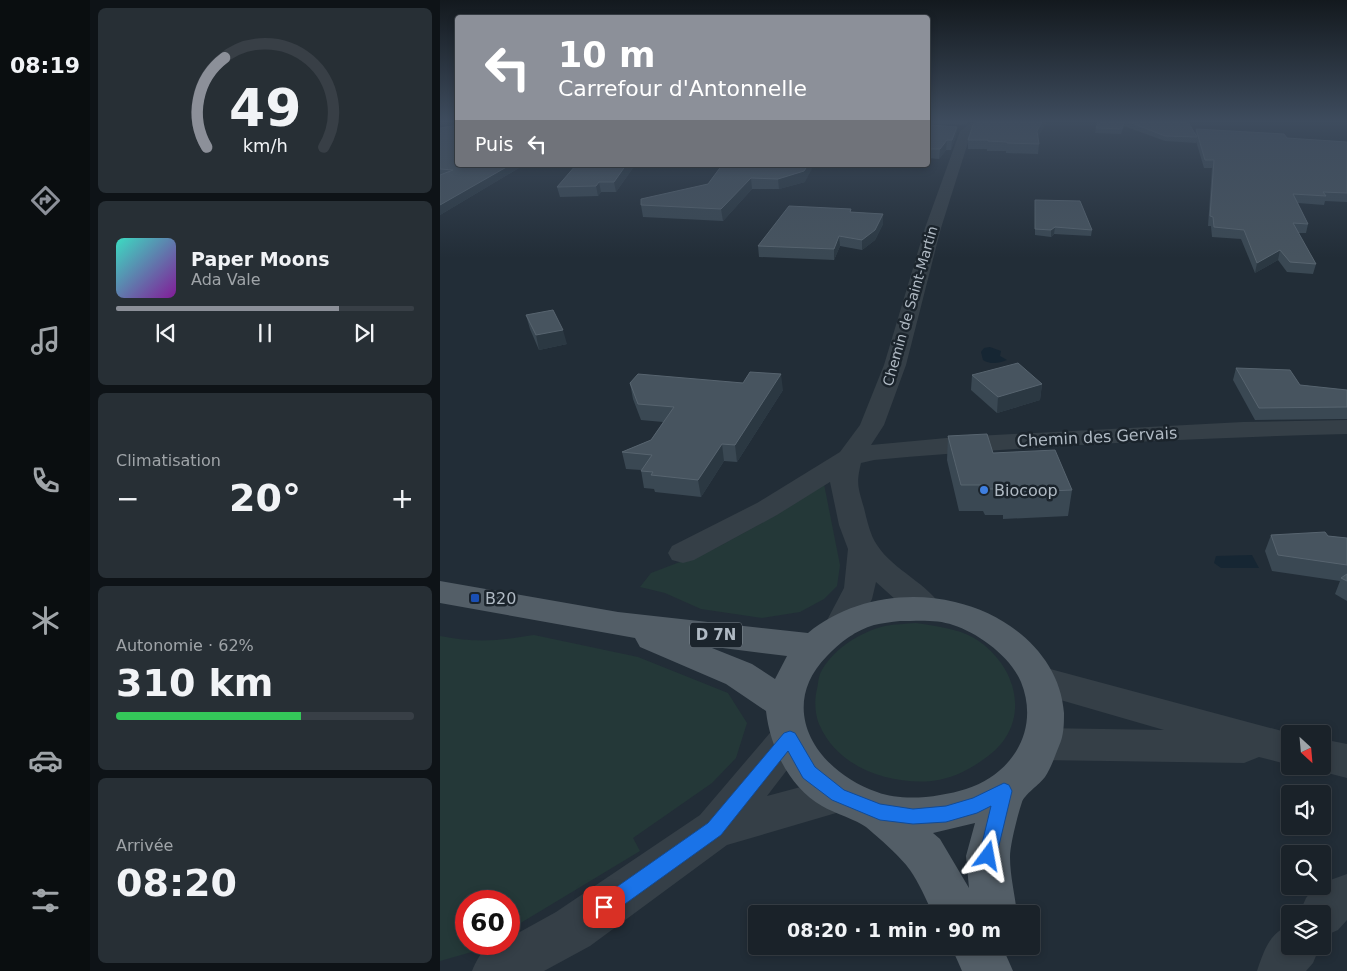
<!DOCTYPE html>
<html lang="fr">
<meta charset="utf-8">
<style>
body{margin:0;font-family:"DejaVu Sans",sans-serif;background:#272f35;color:#f1f3f6;height:100vh;display:flex;flex-direction:column;font-size:19px;white-space:nowrap}
*{box-sizing:border-box;margin:0}
p{font-size:16px;color:#9fa4a8}
.icon{flex:none;width:28px;height:28px;fill:none;stroke:currentColor;stroke-width:2;stroke-linecap:round;stroke-linejoin:round}
.map{position:relative;flex:1;overflow:hidden}
.details{display:flex;flex-direction:column;gap:8px;padding:8px;background:#0e1317;width:350px}
.details>*{flex:none}
.banner{position:absolute;left:15px;top:15px;width:475px;height:152px;border-radius:5px;box-shadow:0 2px 8px #0003,0 0 0 1px #383f46;background:#8c9099;color:#fff;overflow:hidden}
.needle{width:32px;rotate:154deg}
.tools{position:absolute;left:841px;top:725px;display:grid;gap:10px}
.tools a{display:grid;place-items:center;width:50px;height:50px;border-radius:5px;background:#1a2229;box-shadow:0 2px 8px #0003,0 0 0 1px #383f46;font-size:25px}
.speed{position:absolute;left:15px;top:890px;display:flex;gap:10px;font-size:25px;font-weight:700;text-align:center}
.speed>*{display:grid;place-content:center;width:65px;height:65px;border-radius:50%;background:#1a2229;box-shadow:0 2px 8px #0003,0 0 0 1px #383f46;line-height:1}
.speed .limit{border:8px solid #d22;background:#fff;color:#111}
.pin{position:absolute;display:grid;place-items:center;width:42px;height:42px;color:#fff;margin:-21px;border-radius:10px;box-shadow:0 2px 8px #0006}
.me{position:absolute;width:55px;margin:-28px;rotate:13deg;stroke-linejoin:round;filter:drop-shadow(0 0 4px #0008)}
.turn{display:flex;align-items:center;gap:18px;height:105px;padding:0 20px;font-size:22px}
.turn .icon{width:65px;height:65px;stroke-width:2.5}
.turn b{display:block;font-size:35px;line-height:42px}
.then{display:flex;align-items:center;height:48px;padding:0 20px;background:#0003;gap:10px;font-size:19px}
.big{font-size:38px;font-weight:800;line-height:1.1}
.details .widget{flex:1;display:flex;flex-direction:column;justify-content:center;gap:8px;min-width:0;padding:0 18px;border-radius:8px;background:#272f35}
.details .dial{align-items:center;gap:0}
.dial svg{height:130px;overflow:visible;fill:none;stroke:#383f46;stroke-width:7;stroke-linecap:round;text-anchor:middle}
.dial text{fill:#f1f3f6;stroke:none}
.song{display:flex;align-items:center;gap:15px}
.cover{width:60px;height:60px;border-radius:8px;background:linear-gradient(135deg,hsl(170 70% 55%),hsl(290 70% 35%))}
.played{height:5px;border-radius:2px;background:linear-gradient(90deg,#8c9099 75%,#383f46 75%)}
.keys{display:flex;justify-content:space-around;direction:ltr}
.heat{display:flex;justify-content:space-between;align-items:center;font-size:28px;direction:ltr}
.charge{height:8px;border-radius:4px;background:linear-gradient(90deg,#34c759 62%,#383f46 0)}
.trip{position:absolute;left:308px;top:905px;width:292px;height:50px;border-radius:5px;background:#1a2229;box-shadow:0 2px 8px #0003,0 0 0 1px #383f46;font-weight:800;line-height:50px;text-align:center}
main{display:flex;flex:1;min-height:0}
.tab-bar{display:flex;flex-direction:column;width:90px;justify-content:space-around;align-items:center;background:#0a0e10;color:#9fa4a8}
.tab-bar .icon{width:35px;height:35px}
.tab-bar .on{color:#8c9099}
.tab-bar b{font-size:22px;color:#f1f3f6}
.map>svg:first-child{display:block}
.green{fill:#243838}
.water{fill:#162633}
.lines{fill:none;stroke-linecap:round;stroke-linejoin:round}
.minor{fill:#353f47;fill-rule:evenodd}
.primary{fill:#535e67;fill-rule:evenodd}
.wall{fill:#3a4853}
.shaded-wall{fill:#2b3842}
.building{fill:#47545f;stroke:#57646f}
.route{fill:#1a73e8;stroke:#114b97}
.shop-dot{fill:#3f7fe0;stroke:#1b242c;stroke-width:2}
.transit-dot{fill:#1a4fb4;stroke:#1b242c;stroke-width:2}
.labels{text-anchor:middle;dominant-baseline:central;stroke-width:5;stroke-linejoin:round;paint-order:stroke}
.far-street-label{font-size:14px;fill:#b0bac4;stroke:#1b242c}
.shield{fill:#1b242c;stroke:#838d96;stroke-width:1}
.shield-label{font-size:15px;font-weight:bold;fill:#b0bac4}
.street-label{font-size:16px;fill:#b0bac4;stroke:#1b242c}
.poi-label{font-size:16px;fill:#b0bac4;stroke:#1b242c;text-anchor:start}
</style>
<main>
<nav class="tab-bar">
<b>08:19</b>
<svg class="icon on" aria-label="directions" viewBox="0 0 24 24"><path d="M12 3l9 9-9 9-9-9zM9 14v-3h6M13 9l2 2-2 2"/></svg>
<svg class="icon" aria-label="music" viewBox="0 0 24 24"><path d="M9 18V5l10-2v13"/><circle cx="6" cy="18" r="3"/><circle cx="16" cy="16" r="3"/></svg>
<svg class="icon" aria-label="phone" viewBox="0 0 24 24"><path d="M5 4h4l2 5-3 2q2 4 5 5l2-3 5 2v4C11 20 4 13 5 4z"/></svg>
<svg class="icon" aria-label="climate" viewBox="0 0 24 24"><path d="M12 3v18M4 7l16 10M4 17L20 7"/></svg>
<svg class="icon" aria-label="car" viewBox="0 0 24 24"><path d="M5 17H2v-5l4-1 3-4h7l3 4 3 1v5h-3M9 17h6M6 11h13"/><circle cx="7" cy="17" r="2"/><circle cx="17" cy="17" r="2"/></svg>
<svg class="icon" aria-label="filters" viewBox="0 0 24 24"><path d="M4 7h16M4 17h16"/><circle cx="9" cy="7" r="2"/><circle cx="15" cy="17" r="2"/></svg>
</nav>
<section class="details">
<div class="widget dial"><svg viewBox="0 0 100 80">
<path d="M14 69A42 42 0 1 1 86 69"/>
<path d="M14 69A42 42 0 0 1 25 14" stroke="#8c9099"/>
<text x="50" y="56" font-size="32" font-weight="700">49</text>
<text x="50" y="72" font-size="11">km/h</text>
</svg></div>
<div class="widget">
<div class="song"><i class="cover"></i><div><b>Paper Moons</b><p>Ada Vale</p></div></div>
<div class="played"></div>
<div class="keys"><svg class="icon" aria-label="previous" viewBox="0 0 24 24"><path d="M18 5L8 12l10 7zM5 5v14"/></svg><svg class="icon" aria-label="pause" viewBox="0 0 24 24"><path d="M8 5v14M16 5v14"/></svg><svg class="icon" aria-label="next" viewBox="0 0 24 24"><path d="M6 5l10 7-10 7zM19 5v14"/></svg></div>
</div>
<div class="widget"><p>Climatisation</p>
<div class="heat"><a>−</a><b class="big">20°</b><a>+</a></div>
</div>
<div class="widget"><p>Autonomie · 62%</p><b class="big">310 km</b><div class="charge"></div></div>
<div class="widget"><p>Arrivée</p><b class="big">08:20</b></div>
</section>
<div class="map">
<svg width="907" height="971" viewBox="0 0 907 971">
<rect width="100%" height="100%" fill="#222d37"/>
<g class="green">
<polygon points="384,484 400,565 397,586 384,599 360,612 322,618 261,609 225,593 200,587 211,573 274,549 338,514"/>
<path d="M476,623C495,626 516,628 534,638C580,666 593,727 544,759C529,770 511,779 492,781C451,785 398,768 380,726C375,716 374,700 377,689C378,685 378,679 380,674C391,650 420,632 445,626C455,624 466,624 476,623Z"/>
<path d="M94,635L198,657L288,693L307,723L296,758L272,783L193,838L200,851L69,930V901H26V944H47L35,951L0,961V636C37,643 57,641 94,635Z"/>
</g>
<g class="water">
<path d="M550,347L561,351L560,356L567,360C559,363 551,365 543,360L541,352L544,348Z"/>
<polygon points="812,555 819,568 781,568 774,563 776,556"/>
</g>
<g class="lines">
<g class="minor">
<path d="M532,122H545L531,133L501,228L466,365L444,425L431,445L517,437L803,422L907,420V434C749,438 591,446 434,460L421,463C416,484 418,487 424,508C427,520 430,535 437,545C453,570 489,584 503,609L499,617L487,621L475,617L436,582L432,599L413,635L401,638L389,635L384,626L404,588L408,549L399,525L390,482L337,515L254,560L243,563L232,560L228,553L232,546L317,503L400,452L420,425L444,365L485,228L520,131Z"/>
<polygon points="599,666 853,734 850,734 850,765 819,757 804,763 601,760 587,755 582,744 587,733 601,728 724,730 586,690 581,680 586,670"/>
<path d="M349,722L363,727L368,738L363,749L327,796L398,777L413,782L419,795L413,808L287,845L150,946L104,971H32C40,952 46,944 69,944V938L116,912L260,815L335,727Z"/>
<polygon points="882,739 907,744 907,778 868,768 867,766 882,766"/>
<polygon points="907,874 907,920 898,930 882,937 882,914 859,914 866,898 876,886 882,886 882,883"/>
<path d="M850,925V946H880L873,963L866,971H817C824,951 829,933 850,925Z"/>
</g>
<g class="primary">
<path d="M0,581L178,612L368,633C408,600 465,590 515,602C568,614 620,655 624,713C624,723 624,736 619,746C615,756 611,768 605,777C600,784 584,795 582,802C578,814 570,845 570,857C570,876 575,895 577,914H493C486,899 479,883 470,870C462,858 438,837 426,827C417,820 394,813 382,806C349,787 330,747 326,711L286,684L200,647L195,638L0,603ZM460,621C477,621 497,619 513,625C538,633 570,656 581,682C600,729 573,774 526,789C500,797 463,802 437,792C378,772 335,709 387,656C399,643 416,630 434,625C442,623 451,622 460,621ZM267,646L347,656L335,679L312,664ZM535,823L526,856L529,888L500,839L493,833Z"/>
<polygon points="511,946 562,946 573,971 522,971"/>
</g>
</g>
<g class="wall">
<polygon points="488,122 528,122 523,125 488,124 517,127 516,136 511,150 506,150 499,159 488,158"/>
<polygon points="537,122 606,122 598,137 599,144 598,154 566,153 566,151 547,151 547,149 528,149 528,140"/>
<polygon points="657,122 748,122 755,135 756,129 847,138 907,142 907,202 885,201 884,205 858,203 868,224 866,233 858,233 876,264 873,274 847,272 838,260 815,273 801,239 772,237 771,226 768,226 772,168 764,168 756,141 756,143 725,141 684,126 681,134 655,133"/>
<polygon points="0,128 18,165 84,165 0,215"/>
<polygon points="136,165 195,165 176,192 161,192 158,196 120,197 117,187"/>
<polygon points="282,165 365,182 339,189 312,189 283,221 203,217 201,205 268,184"/>
<polygon points="595,200 652,230 651,236 614,234 611,237 595,235"/>
<polygon points="411,212 443,214 443,224 435,240 422,250 400,246 394,260 319,257 318,246"/>
<polygon points="86,315 127,344 99,350 90,329"/>
<polygon points="796,368 860,385 907,390 907,419 815,420 793,380"/>
<polygon points="532,375 602,384 600,400 557,413 531,390"/>
<polygon points="190,383 343,390 297,462 284,461 261,497 215,492 214,489 204,488 201,470 186,469 182,452 211,440 223,422 201,420 193,399"/>
<polygon points="508,436 553,453 632,490 628,516 563,519 563,515 545,515 543,511 519,511 507,460"/>
<polygon points="831,535 888,536 907,538 907,601 895,594 900,581 832,571 825,551"/>
</g>
<g class="shaded-wall">
<polygon points="0,122 14,122 0,125"/>
<polygon points="602,122 606,122 596,141 597,131"/>
<polygon points="517,127 516,136 511,150 512,140"/>
<polygon points="507,140 506,150 499,159 500,149"/>
<polygon points="70,165 84,165 0,215 0,205"/>
<polygon points="186,165 195,165 176,192 174,182"/>
<polygon points="368,165 374,165 365,182 339,189 338,179"/>
<polygon points="311,178 312,189 283,221 281,209"/>
<polygon points="159,182 161,192 158,196 156,186"/>
<polygon points="443,214 443,224 435,240 422,250 422,240"/>
<polygon points="615,227 614,234 611,237 611,230"/>
<polygon points="399,236 400,246 394,260 394,249"/>
<polygon points="840,250 838,260 815,273 817,263"/>
<polygon points="123,330 127,344 99,350 96,335"/>
<polygon points="341,374 343,390 297,462 295,445"/>
<polygon points="602,384 600,400 557,413 558,397"/>
<polygon points="282,444 284,461 261,497 258,480"/>
</g>
<g class="building">
<polygon points="488,122 488,125 517,127 512,140 507,140 500,149 488,149"/>
<polygon points="537,122 602,122 597,131 599,144 567,143 567,142 548,141 548,140 528,140 533,125"/>
<polygon points="658,122 684,122 682,129 656,128"/>
<polygon points="689,122 748,122 757,137 725,136"/>
<polygon points="18,125 18,165 70,165 0,205 0,175 13,170 0,169 0,128"/>
<polygon points="756,129 844,134 847,138 907,142 907,193 883,192 886,196 853,194 868,224 853,223 876,264 850,262 840,250 817,263 804,230 774,227 773,217 770,216 774,160 765,160"/>
<polygon points="136,165 186,165 174,182 159,182 156,186 117,187"/>
<polygon points="282,165 368,165 364,171 338,179 311,178 281,209 201,205 201,199 268,184"/>
<polygon points="595,200 640,201 652,230 615,227 611,230 595,229"/>
<polygon points="349,206 411,209 410,212 443,214 435,230 422,240 399,236 394,249 318,246"/>
<polygon points="113,310 123,330 96,335 86,315"/>
<polygon points="578,363 602,384 558,397 532,375"/>
<polygon points="796,368 850,370 860,385 907,390 907,407 819,408"/>
<polygon points="310,372 341,374 295,445 282,444 258,480 211,475 213,472 201,471 212,455 182,452 211,440 234,407 198,404 190,383 198,374 303,383"/>
<polygon points="547,434 553,453 615,450 632,490 566,493 565,489 547,489 545,485 521,485 508,436"/>
<polygon points="885,532 888,536 907,538 907,565 838,555 831,535"/>
<polygon points="907,574 907,581 901,578"/>
</g>
<linearGradient id="sky" x2="0" y2="1"><stop stop-color="#13191e"/><stop offset="0.47" stop-color="#3e4c5e"/><stop offset="1" stop-color="#3e4c5e" stop-opacity="0"/></linearGradient>
<rect width="907" height="258" fill="url(#sky)"/>
<polygon class="route" points="350,731 355,733 375,767 404,790 440,804 473,809 506,806 533,798 564,783 569,785 572,791 555,862 548,864 542,862 539,856 551,806 537,813 506,822 473,824 440,820 392,800 363,778 348,751 281,835 171,914 164,917 158,914 155,907 158,900 268,823 344,733"/>
<circle class="shop-dot" cx="544" cy="490" r="5"/>
<rect class="transit-dot" x="30" y="593" width="10" height="10" rx="2.5"/>
<g class="labels">
<g class="far-street-label">
<text transform="translate(470 306) rotate(-74)">Chemin de Saint-Martin</text>
</g>
<rect class="shield" x="250" y="622.5" width="52" height="25" rx="4"/>
<g class="shield-label">
<text x="276" y="635">D 7N</text>
</g>
<g class="street-label">
<text transform="translate(657 437) rotate(-3)">Chemin des Gervais</text>
</g>
<g class="poi-label">
<text x="554" y="490">Biocoop</text>
<text x="45" y="598">B20</text>
</g>
</g>
</svg>
<div class="tools">
<a><svg class="needle" viewBox="-14 -14 28 28"><path d="M0-13l5 13h-10z" fill="#e53935"/><path d="M0 13l5-13h-10z" fill="#9fa4a8"/></svg></a>
<a><svg class="icon" aria-label="sound" viewBox="0 0 24 24"><path d="M4 9h4l5-4v14l-5-4H4zM17 9q2 3 0 6"/></svg></a>
<a><svg class="icon" aria-label="search" viewBox="0 0 24 24"><circle cx="10" cy="10" r="6"/><path d="M15 15l6 6"/></svg></a>
<a><svg class="icon" aria-label="layers" viewBox="0 0 24 24"><path d="M12 4l9 5-9 5-9-5zM3 14l9 5 9-5"/></svg></a>
</div>
<div class="speed"><div class="limit">60</div></div>
<div class="pin" style="left:164px;top:907px;background:#d93025"><svg class="icon" aria-label="arrive" viewBox="0 0 24 24"><path d="M6 21V4h12l-3 4 3 4H6"/></svg></div>
<svg class="me" style="left:548px;top:856px" viewBox="-20 -20 40 40"><path d="M0-17L14 15 0 8-14 15z" fill="#1a73e8" stroke="#fff" stroke-width="4"/></svg>
<div class="trip">08:20 · 1 min · 90 m</div>
<div class="banner">
<div class="turn"><svg class="icon" aria-label="left" viewBox="0 0 24 24"><path d="M17 20v-9H6M10 6l-5 5 5 5"/></svg><div><b>10 m</b>Carrefour d'Antonnelle</div></div>
<div class="then">Puis<svg class="icon" aria-label="left" viewBox="0 0 24 24"><path d="M17 20v-9H6M10 6l-5 5 5 5"/></svg></div>
</div>
</div>
</main>
